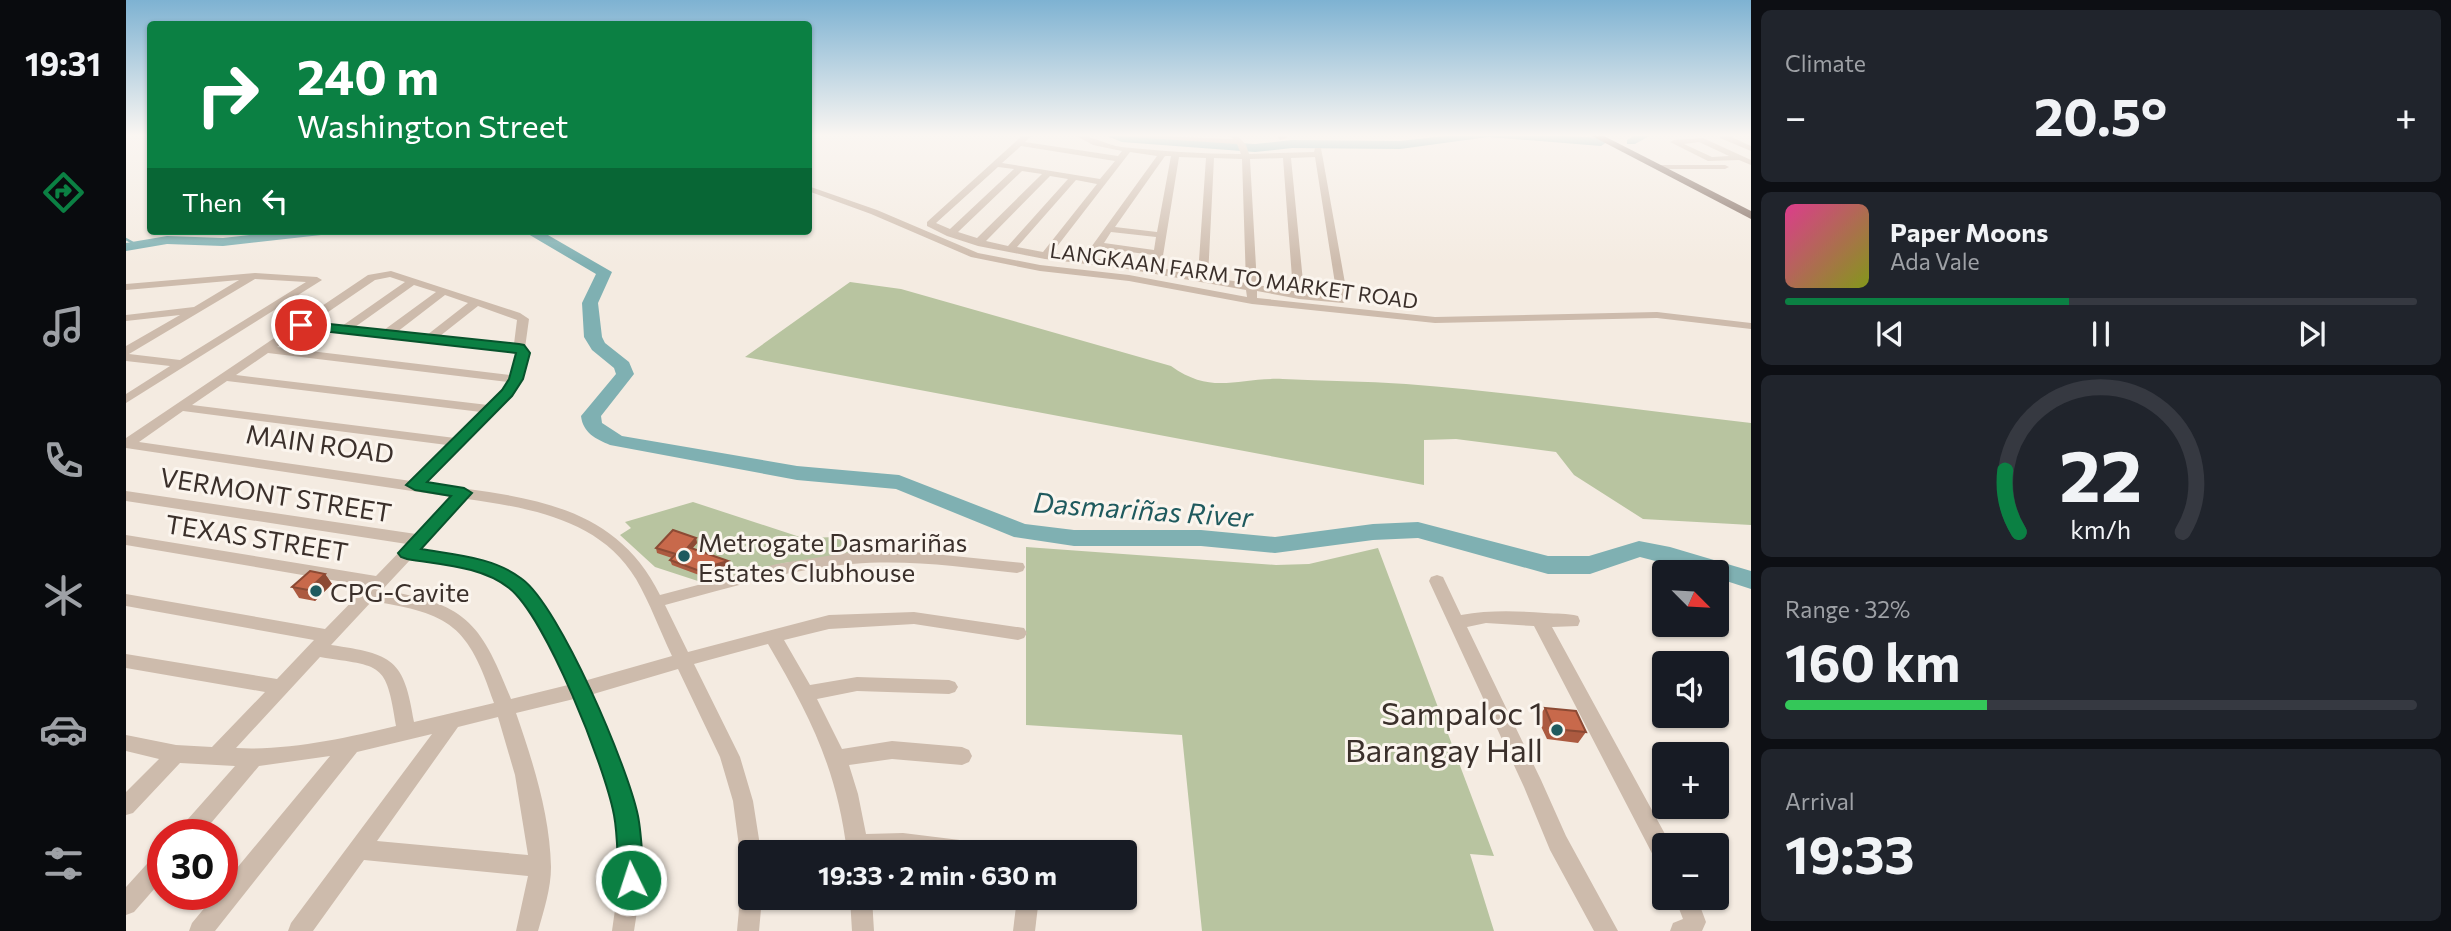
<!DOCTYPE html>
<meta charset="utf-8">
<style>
body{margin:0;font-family:Commissioner,sans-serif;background:#20242c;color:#f1f3f6;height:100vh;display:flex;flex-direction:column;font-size:26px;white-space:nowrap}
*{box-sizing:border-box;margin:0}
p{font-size:23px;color:#9ea1a6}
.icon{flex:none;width:38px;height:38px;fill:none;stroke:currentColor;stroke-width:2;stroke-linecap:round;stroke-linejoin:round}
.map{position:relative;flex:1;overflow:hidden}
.panel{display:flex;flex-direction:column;gap:10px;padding:10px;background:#0d0f14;width:700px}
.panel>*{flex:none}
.hud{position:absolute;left:21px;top:21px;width:665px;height:214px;border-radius:7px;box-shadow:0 2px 5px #0004;background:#0b8043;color:#fff;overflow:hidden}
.needle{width:46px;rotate:114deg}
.buttons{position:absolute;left:1526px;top:560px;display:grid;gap:14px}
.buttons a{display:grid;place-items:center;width:77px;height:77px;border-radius:7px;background:#171b24;box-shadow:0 2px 5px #0004;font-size:35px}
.speed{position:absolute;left:21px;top:819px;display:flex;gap:14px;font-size:35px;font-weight:700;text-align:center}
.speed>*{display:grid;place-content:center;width:91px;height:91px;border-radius:50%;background:#171b24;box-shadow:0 2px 5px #0004;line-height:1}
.speed .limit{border:10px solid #d22;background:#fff;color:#111}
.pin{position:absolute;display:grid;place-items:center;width:60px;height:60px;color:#fff;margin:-30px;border:4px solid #fff;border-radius:50%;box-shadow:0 2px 7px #0007}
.me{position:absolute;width:77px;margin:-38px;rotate:356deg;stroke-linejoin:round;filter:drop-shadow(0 0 5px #0008)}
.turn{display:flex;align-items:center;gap:24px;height:147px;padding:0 35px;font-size:32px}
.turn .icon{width:91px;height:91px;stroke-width:2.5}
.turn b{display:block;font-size:49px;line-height:60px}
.then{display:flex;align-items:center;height:66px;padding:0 35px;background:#0003;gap:14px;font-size:26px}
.big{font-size:52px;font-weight:700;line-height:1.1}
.panel .tile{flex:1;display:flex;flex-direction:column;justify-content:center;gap:10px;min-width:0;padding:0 24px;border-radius:10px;background:#20242c}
.panel .dial{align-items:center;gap:0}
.dial svg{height:182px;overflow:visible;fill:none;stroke:#363941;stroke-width:7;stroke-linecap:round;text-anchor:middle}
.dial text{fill:#f1f3f6;stroke:none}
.song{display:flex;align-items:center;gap:21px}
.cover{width:84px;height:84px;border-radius:10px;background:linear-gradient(135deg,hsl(330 70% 55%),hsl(70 70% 35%))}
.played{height:7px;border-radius:4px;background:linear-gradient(90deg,#0b8043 45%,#363941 45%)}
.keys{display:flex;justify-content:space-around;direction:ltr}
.heat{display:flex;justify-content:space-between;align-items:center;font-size:38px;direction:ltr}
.charge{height:10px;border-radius:5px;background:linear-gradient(90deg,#34c759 32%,#363941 0)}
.trip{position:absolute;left:612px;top:840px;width:399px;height:70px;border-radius:7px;background:#171b24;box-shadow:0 2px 5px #0004;font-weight:700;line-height:70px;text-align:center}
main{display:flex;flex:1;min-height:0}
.dock{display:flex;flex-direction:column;width:126px;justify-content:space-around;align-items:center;background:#090b0e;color:#9ea1a6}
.dock .icon{width:49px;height:49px}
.dock .current{color:#0b8043}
.dock b{font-size:32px;color:#f1f3f6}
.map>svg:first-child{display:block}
.green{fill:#b8c4a0}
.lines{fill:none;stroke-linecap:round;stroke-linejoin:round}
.stream{stroke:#7fb0b2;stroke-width:2.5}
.river{fill:#7fb0b2;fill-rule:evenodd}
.street{fill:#cdbbac;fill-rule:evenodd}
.primary{fill:#7d675c;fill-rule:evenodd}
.wall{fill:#ac5a40}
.shaded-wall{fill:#8c4a34}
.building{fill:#c8694b;stroke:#8c4a34;stroke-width:2}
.route{fill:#0b8043;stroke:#07532c;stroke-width:2}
.poi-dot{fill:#1f5a5e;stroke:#fbf5ee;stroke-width:2.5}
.labels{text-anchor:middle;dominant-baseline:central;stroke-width:6;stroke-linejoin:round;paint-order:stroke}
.far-street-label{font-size:21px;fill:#3b302b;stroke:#fbf5ee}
.street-label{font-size:26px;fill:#3b302b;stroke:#fbf5ee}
.poi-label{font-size:26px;fill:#3b302b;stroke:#fbf5ee;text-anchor:start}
.water-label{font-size:28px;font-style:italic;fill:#1f5a5e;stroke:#fbf5ee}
.near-poi-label{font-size:32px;fill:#3b302b;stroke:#fbf5ee;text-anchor:end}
</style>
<main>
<nav class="dock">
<b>19:31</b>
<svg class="icon current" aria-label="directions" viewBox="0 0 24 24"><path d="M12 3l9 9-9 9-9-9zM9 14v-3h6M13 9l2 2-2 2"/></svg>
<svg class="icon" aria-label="music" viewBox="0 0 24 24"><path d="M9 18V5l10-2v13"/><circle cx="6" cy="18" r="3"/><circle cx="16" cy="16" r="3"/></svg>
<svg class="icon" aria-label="phone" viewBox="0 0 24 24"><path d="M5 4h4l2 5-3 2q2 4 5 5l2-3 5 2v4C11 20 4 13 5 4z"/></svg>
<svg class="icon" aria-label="climate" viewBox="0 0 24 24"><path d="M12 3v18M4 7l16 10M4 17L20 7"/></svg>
<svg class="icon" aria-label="car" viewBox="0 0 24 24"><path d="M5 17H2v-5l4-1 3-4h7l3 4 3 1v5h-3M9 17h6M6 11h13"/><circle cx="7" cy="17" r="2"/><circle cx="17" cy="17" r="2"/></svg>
<svg class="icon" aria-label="filters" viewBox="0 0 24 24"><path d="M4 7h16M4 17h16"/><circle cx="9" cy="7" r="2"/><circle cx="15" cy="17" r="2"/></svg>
</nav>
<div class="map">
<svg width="1625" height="931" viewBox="0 0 1625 931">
<rect width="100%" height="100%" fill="#f4ebe1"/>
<g class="green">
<path d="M724,282L775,289L1045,366C1087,396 1111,377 1157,379C1198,381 1239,381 1280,384C1395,393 1510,410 1625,423V525L1517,519L1448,475L1430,452L1330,439L1298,440V485L619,357Z"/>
<polygon points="567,502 677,538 712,537 747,542 750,552 658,563 578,583 529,567 494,535 505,528 499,522"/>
<polygon points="900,547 1150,565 1183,564 1252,548 1368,856 1344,854 1368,931 1076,931 1056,735 900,725"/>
</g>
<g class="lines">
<polyline class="stream" points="0,239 9,244"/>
<g class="river">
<polygon points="978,135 1129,144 1166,140 1274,141 1329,135 1420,135 1475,138 1481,142 1475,146 1362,137 1274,149 1166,148 1129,152 996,142"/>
<polygon points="1510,135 1525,135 1509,144 1501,144 1501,140"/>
<polygon points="157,231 202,231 195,235 97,246 41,244 0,251 0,243 41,236 97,238"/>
<path d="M397,231H415L486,272L472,303L476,337L479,343L503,362L508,374L475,416L476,423L496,436L671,466L773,475L899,524L948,530H1075L1149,537L1247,524L1292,522L1422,556H1463L1513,541L1544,547L1625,571V589L1591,578V572H1572L1514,557L1464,574H1422L1292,538L1247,540L1149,553L1075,546H948L888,537L770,489L671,480L484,445C470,439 457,433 455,416L490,374L488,368L466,350L458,337L456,303L470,274Z"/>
</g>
<g class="street">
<path d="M897,135H906L899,142L992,156L996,151L967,145L949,135C965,135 980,145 996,147C1035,151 1075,154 1115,154L1111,144L1006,137L1002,135L1107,139L1103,135H1111L1120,145L1123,154L1188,152L1189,148H1195L1222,300L1217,303L1173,299L1131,291V298L1309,317L1531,312L1625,323V329L1531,318L1309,323L1126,304L1003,281L914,271L845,257L745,214L682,191V186L751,210L852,253L914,265L1003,275L1121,297L1120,290L1001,269L919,259L852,246L821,236L801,226V222ZM895,146L989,161L974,179L876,163ZM1004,152L1031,156L958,257L926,253ZM1039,156H1045L1031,232L989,227ZM1053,157L1080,158L1072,275L1035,268ZM1189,157L1211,296L1178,292L1165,158ZM1088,158L1116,159L1120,283L1082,277ZM1157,158L1167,291L1131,285L1124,159ZM872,167L888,169L824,229L810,223ZM896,171L916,174L851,238L832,232ZM924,176L942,179L882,246L860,241ZM950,180L971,184L917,252L891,247ZM985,232L1030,237L1028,250L978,243ZM974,248L1027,255L1025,267L967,258Z"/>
<polygon points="1150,135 1158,135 1161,138 1154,140"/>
<polygon points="1594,135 1601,135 1625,146 1625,151 1594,138"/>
<path d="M1577,138L1625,160V165L1613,160L1582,161L1544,142L1548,140ZM1573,142L1603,156L1586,157L1558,144Z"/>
<polygon points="1529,165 1599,165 1603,167 1599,169 1529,169"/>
<path d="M265,271L394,313L403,319L399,348L403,353L396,379L385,396L299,483C392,497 487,499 534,595L651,564L726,552H788L897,563L899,567L897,571L891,573C836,567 781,559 726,564C662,569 601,589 539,605L562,652L703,615L788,612L898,628L901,633L898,638L892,640L788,624L703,629L658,640L684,685L731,677L823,680L829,682L832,687L829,692L823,694L731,691L691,699L716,749L766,741L836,747L843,750L846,756L843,762L836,765L766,759L723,765L732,794L740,834L777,833L850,842L858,845L861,852H721C711,769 684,716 642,644L568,664L614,757L627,801L635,852H625V864L617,861L614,854L607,801L594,757L552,669L464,695C487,741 511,792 514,844C516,873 513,902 508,931H486C490,902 495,873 493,844C491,794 469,744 448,699L390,713C407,762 424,815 425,867C425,888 418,910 412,931H390L402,876L238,860L187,931H162L165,923L306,734L231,752L89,931H63L66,923L90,894H96V886L204,756L133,766L75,835H51L54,828L109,766L54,763L7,813L0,815V792L33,759L0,751V735L50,745L86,747L139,692L0,668V654L151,679L188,640L0,606V594L199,629L241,586L0,545V535L250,576L281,544L0,501V491L290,534L326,497L0,448V438L242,275ZM264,277L279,282L216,326L186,323L249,280ZM288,285L310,292L258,330L229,327ZM319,295L342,303L301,335L271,332ZM352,306L391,320L388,344L314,336ZM177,329L389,351L391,353L385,375L151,347ZM142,353L382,382L362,405L110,375ZM101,381L355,412L329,438L66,405ZM57,411L321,445L285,481L13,442ZM341,499C403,508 474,519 510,579C524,603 534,631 546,656L458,681C409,585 407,564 294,549ZM285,559C306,562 329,564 350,570C403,585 420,640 442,685L385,699C354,621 340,604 256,590ZM246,601C325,614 342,625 368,703L288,722C278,659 267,654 205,645ZM194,657C256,667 260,661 270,726C220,738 161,751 110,748ZM372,717L389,775L402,855L251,841L332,727Z"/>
<path d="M129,273L191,277L196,280L0,403V394L44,366L0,361V346L54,315L0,321V315L68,307L113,280L0,290V284ZM129,279L180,282L54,360L3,354Z"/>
<path d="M1311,575L1317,577L1335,615C1363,610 1391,611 1419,613C1430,614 1441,613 1452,616L1454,621L1452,626L1426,627L1545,845H1538V864L1530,861L1408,626L1360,623L1341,627L1415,780L1440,836L1492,931H1468L1424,850L1398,787L1303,581L1305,577Z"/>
<polygon points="37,852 37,879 8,912 0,915 0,887 29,855"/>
<polygon points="625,887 625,898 636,898 633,931 611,931 614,898 617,890"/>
<polygon points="724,898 746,898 748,931 726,931"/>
<polygon points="891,898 913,898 909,931 887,931"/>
<polygon points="1549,898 1571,898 1580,922 1576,931 1544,931 1547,923 1557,919"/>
</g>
<polygon class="primary" points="1464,135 1476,135 1625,211 1625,219"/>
</g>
<g class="wall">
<polygon points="570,538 571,543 566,549 603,566 573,575 546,565 544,560 546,558 531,553 530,548"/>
<polygon points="199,574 206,584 189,601 173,598 166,587"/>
<polygon points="1419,708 1460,732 1452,743 1421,739 1411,718"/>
</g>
<g class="shaded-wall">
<polygon points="570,538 571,543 563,552 562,547"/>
<polygon points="602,561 603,566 573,575 571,570"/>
<polygon points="199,574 206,584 189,601 182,590"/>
</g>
<g class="building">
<polygon points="547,530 570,538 562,547 602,561 571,570 544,560 550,554 530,548"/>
<polygon points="184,571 199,574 182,590 166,587"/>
<polygon points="1419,708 1450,711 1460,732 1428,729"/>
</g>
<linearGradient id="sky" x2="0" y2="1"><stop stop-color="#7eb2d2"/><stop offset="0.51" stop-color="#faf6f2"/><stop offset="1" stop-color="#faf6f2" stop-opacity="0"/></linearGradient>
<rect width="1625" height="265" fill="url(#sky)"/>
<path class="route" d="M175,321L393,344L398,345L404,353L397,379L386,396L301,482L338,488L346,493L295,549C329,555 368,557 396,579C434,607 502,767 512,816C516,836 516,859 518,880L514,888L505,892L496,888L493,880C491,859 492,836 488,815C479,767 420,617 383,588C355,566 315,565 281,559L275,557L272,553L325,496L289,490L280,485L376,390L383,379L390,353L170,328L169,325Z"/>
<g class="poi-dot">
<circle cx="558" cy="556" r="7"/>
<circle cx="190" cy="591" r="7"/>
<circle cx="1431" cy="730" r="7"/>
</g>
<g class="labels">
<g class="far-street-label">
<text transform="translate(1108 275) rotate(8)">LANGKAAN FARM TO MARKET ROAD</text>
</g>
<g class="street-label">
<text transform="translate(194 443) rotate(8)">MAIN ROAD</text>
<text transform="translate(150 494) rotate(9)">VERMONT STREET</text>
<text transform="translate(131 537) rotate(9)">TEXAS STREET</text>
</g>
<g class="poi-label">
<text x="572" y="541">Metrogate Dasmariñas<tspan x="572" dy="30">Estates Clubhouse</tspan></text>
<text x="204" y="591">CPG-Cavite</text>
</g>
<g class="water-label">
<text transform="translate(1017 509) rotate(4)">Dasmariñas River</text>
</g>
<g class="near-poi-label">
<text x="1417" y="712">Sampaloc 1<tspan x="1417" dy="37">Barangay Hall</tspan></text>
</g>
</g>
</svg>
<div class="buttons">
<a><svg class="needle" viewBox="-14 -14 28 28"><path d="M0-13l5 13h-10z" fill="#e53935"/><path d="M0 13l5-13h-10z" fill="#9ea1a6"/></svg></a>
<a><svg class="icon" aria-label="sound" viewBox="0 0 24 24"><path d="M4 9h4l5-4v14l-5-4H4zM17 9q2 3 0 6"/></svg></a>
<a>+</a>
<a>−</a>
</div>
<div class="speed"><div class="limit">30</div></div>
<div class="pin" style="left:175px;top:325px;background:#d93025"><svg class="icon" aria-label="arrive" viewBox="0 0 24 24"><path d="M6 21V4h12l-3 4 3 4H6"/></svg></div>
<svg class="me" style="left:505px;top:880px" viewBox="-20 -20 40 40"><circle r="17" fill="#0b8043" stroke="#fff" stroke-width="3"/><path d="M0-11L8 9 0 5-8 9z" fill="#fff"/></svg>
<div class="trip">19:33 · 2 min · 630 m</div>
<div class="hud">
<div class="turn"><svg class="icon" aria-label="right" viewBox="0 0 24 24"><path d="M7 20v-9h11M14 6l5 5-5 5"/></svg><div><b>240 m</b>Washington Street</div></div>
<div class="then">Then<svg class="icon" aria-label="left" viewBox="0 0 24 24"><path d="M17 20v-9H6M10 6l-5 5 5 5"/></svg></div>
</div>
</div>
<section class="panel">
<div class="tile"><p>Climate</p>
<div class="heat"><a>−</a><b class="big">20.5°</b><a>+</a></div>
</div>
<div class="tile">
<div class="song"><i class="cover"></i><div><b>Paper Moons</b><p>Ada Vale</p></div></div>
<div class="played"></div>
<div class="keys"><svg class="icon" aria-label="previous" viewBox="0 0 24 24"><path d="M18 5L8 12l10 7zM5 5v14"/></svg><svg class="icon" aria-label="pause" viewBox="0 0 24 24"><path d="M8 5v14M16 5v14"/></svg><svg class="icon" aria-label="next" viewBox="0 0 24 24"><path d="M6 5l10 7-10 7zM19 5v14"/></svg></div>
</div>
<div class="tile dial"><svg viewBox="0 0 100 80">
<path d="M14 69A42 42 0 1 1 86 69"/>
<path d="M14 69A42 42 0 0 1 8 42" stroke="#0b8043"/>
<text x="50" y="56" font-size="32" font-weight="700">22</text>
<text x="50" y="72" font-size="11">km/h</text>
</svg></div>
<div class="tile"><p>Range · 32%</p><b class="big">160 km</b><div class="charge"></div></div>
<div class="tile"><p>Arrival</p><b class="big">19:33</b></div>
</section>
</main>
